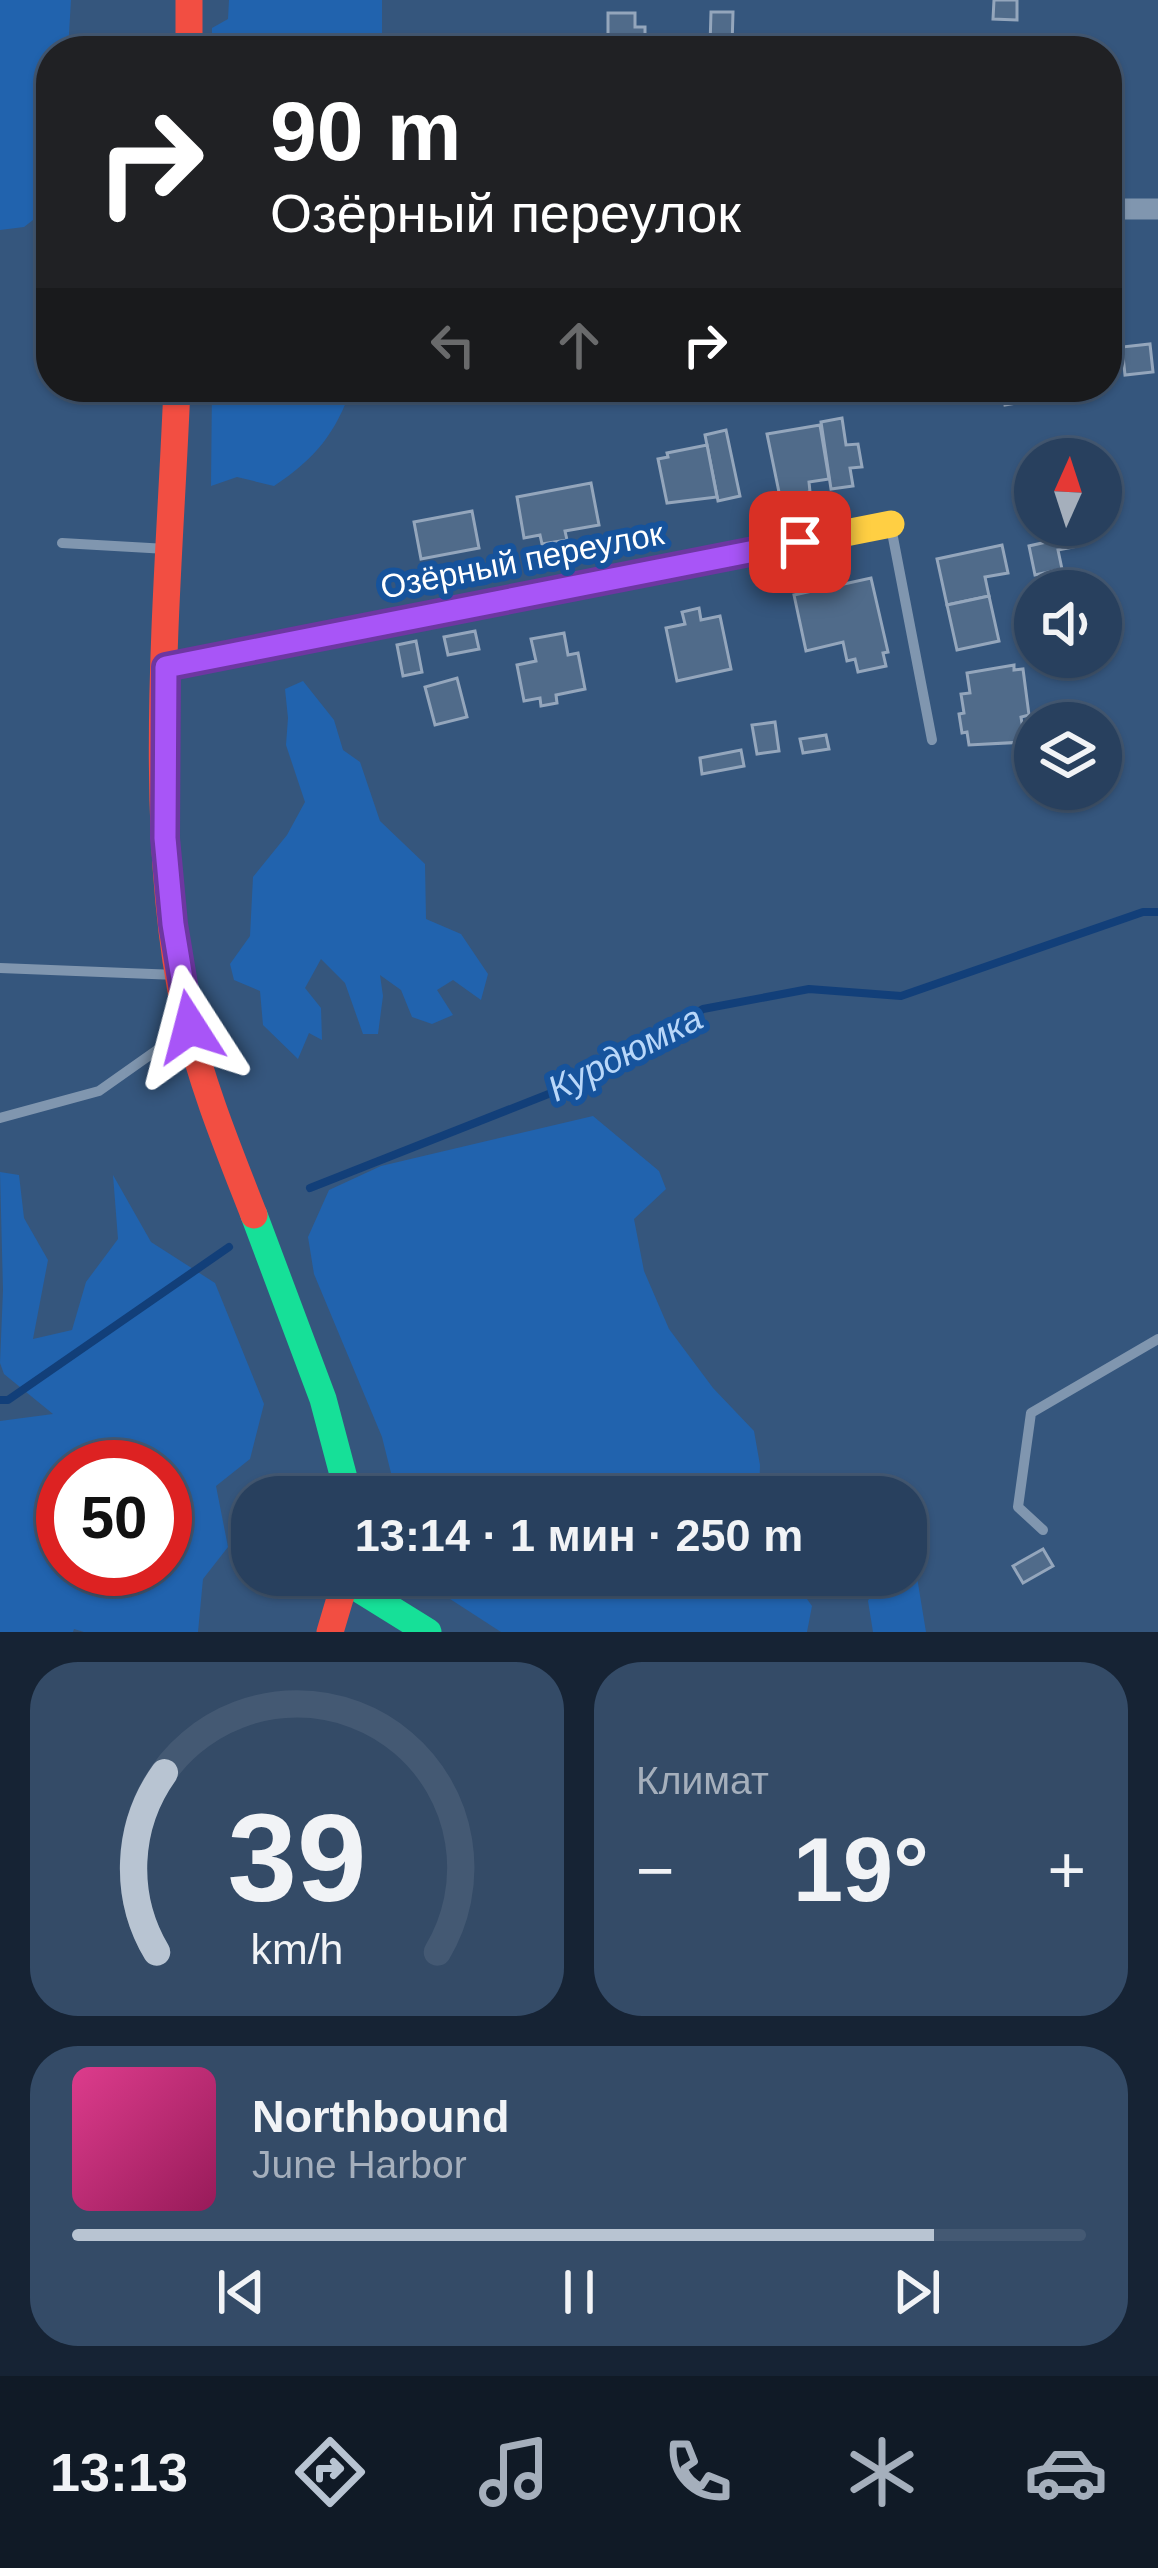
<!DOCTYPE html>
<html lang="ru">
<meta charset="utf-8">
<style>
body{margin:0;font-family:Arial,sans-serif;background:#344b67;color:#f1f3f6;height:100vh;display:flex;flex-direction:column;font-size:45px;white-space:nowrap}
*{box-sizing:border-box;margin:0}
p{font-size:39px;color:#a5afbc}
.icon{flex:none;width:66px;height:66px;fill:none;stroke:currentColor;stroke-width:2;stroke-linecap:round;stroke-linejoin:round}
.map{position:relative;height:1632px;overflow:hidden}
.panel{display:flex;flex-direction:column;gap:30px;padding:30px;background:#162334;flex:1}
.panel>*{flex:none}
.top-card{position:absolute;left:36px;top:36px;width:1086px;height:366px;border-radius:48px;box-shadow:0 3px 9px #0004,0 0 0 3px #445973;background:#202124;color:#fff;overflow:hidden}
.needle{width:78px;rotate:3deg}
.fabs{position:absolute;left:1014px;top:438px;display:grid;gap:24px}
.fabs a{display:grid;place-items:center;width:108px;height:108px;border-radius:50%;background:#28405e;box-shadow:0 3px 9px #0004,0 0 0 3px #445973;font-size:60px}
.speed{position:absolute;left:36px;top:1440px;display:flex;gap:24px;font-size:60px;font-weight:700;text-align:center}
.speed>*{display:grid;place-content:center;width:156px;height:156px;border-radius:50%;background:#28405e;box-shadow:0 3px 9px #0004,0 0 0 3px #445973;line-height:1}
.speed .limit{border:18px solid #d22;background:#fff;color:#111}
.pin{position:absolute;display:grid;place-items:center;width:102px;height:102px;color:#fff;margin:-51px;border-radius:24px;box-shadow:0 6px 18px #0006}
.me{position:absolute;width:132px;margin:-66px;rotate:351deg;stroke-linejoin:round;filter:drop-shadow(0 0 9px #0008)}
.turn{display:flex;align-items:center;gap:42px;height:252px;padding:0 36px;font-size:54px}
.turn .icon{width:156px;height:156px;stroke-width:2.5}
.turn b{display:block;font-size:84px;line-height:102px}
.lanes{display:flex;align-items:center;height:114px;padding:0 36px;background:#0003;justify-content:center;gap:60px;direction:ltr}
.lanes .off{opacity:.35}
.big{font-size:90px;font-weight:600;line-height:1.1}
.panel .widget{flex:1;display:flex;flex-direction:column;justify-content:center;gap:18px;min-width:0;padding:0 42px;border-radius:48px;background:#344b67}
.panel .dial{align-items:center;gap:0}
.dial svg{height:312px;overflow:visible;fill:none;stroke:#445973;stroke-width:7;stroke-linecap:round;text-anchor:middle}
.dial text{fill:#f1f3f6;stroke:none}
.song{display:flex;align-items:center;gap:36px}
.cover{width:144px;height:144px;border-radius:18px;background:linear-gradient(135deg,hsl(330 70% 55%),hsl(330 70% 35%))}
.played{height:12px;border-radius:6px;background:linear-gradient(90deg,#b8c4d2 85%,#445973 85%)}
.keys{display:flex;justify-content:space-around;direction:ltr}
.heat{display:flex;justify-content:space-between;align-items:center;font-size:66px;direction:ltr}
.panel .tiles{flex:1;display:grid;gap:30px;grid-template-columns:1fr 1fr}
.widget:last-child{grid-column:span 2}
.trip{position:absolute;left:231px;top:1476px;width:696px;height:120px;border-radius:48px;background:#28405e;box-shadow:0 3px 9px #0004,0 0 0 3px #445973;font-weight:600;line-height:120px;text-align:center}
.menu{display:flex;height:192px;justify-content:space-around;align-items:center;background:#101a26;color:#a5afbc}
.menu .icon{width:84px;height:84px}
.menu .active{color:#b8c4d2}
.menu b{font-size:54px;color:#f1f3f6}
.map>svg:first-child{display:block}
.green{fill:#2163ae;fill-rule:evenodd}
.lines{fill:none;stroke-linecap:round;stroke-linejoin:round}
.stream{stroke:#123f79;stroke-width:8}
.building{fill:#506b8a;stroke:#94a6bc;stroke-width:3}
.lane{stroke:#8096af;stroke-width:10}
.street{stroke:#8096af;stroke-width:21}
.fast{stroke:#16e098;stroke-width:27}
.slow{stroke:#ffcf43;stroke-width:27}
.jam{stroke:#f24e42;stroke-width:27}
.route-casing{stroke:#6d37a1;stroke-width:30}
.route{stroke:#a855f7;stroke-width:21}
.labels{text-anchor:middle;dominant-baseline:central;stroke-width:12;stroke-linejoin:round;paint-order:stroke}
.street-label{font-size:33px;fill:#fff;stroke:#16539c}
.water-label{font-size:36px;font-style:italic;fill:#b9d7f9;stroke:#16539c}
</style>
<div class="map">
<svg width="1158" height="1632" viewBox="0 0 1158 1632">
<rect width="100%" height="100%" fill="#35567d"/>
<g class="green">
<polygon points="0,0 71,0 68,51 51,51 51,206 24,227 0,230"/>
<polygon points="229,0 382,0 382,51 212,51 212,28 228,19"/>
<path d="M212,387H352C335,434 316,458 274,486L237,477L211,486Z"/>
<polygon points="303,681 334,720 343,750 360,762 380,821 425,864 426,919 461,934 488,974 481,1000 453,980 437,990 453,1015 432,1024 412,1017 401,990 380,975 383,996 378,1034 363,1034 345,983 321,959 305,988 321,1008 322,1040 309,1033 298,1059 263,1025 260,991 234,980 230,964 250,936 253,877 287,835 305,802 286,745 288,718 285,689"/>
<polygon points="593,1116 659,1171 666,1189 634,1219 644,1271 669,1329 713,1388 754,1431 760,1465 759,1497 397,1497 382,1437 314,1274 308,1237 329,1190 381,1166"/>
<path d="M0,1172L19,1175L24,1218L48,1260L33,1339L72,1330L86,1282L118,1239L113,1175L151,1242L215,1283L264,1404L250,1459L216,1486L228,1547L203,1579L198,1632H84L74,1629L73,1632H0V1421L53,1414L4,1374L0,1363L3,1290ZM165,1467V1569H63V1467Z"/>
<polygon points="913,1553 926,1632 873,1632 868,1601 879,1575 906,1575 906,1555"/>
<polygon points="413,1575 790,1575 812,1606 807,1632 501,1632"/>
</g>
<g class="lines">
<g class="stream">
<polyline points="310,1188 584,1080 703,1009 809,989 901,996 1143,912 1158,912"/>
<polyline points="0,1400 8,1400 229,1247"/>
</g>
</g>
<g class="building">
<polygon points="994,0 1017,0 1017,20 993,19"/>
<polygon points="711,12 733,12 732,46 710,46"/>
<polygon points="608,13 635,13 635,27 645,27 645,51 608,51"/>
<polygon points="1150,344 1153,372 1125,375 1122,347"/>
<polygon points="1002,387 1036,387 1038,399 1005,405"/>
<polygon points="842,418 846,445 858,444 862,467 850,468 853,486 831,489 821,422"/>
<polygon points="820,425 829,479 809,482 810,492 780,497 767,434"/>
<polygon points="726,430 740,496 718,501 705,435"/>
<polygon points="707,445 717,497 667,503 658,459 668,457 667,453"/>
<polygon points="591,483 599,525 565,531 567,540 542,544 540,535 524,538 517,497"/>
<polygon points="472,511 479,548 421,559 414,522"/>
<polygon points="1069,527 1073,547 1058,550 1062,569 1035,575 1029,546 1055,540 1053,530"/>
<polygon points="1002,545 1008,573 985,577 989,596 947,605 937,559"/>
<polygon points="871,578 888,652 883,653 886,666 858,672 855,659 847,661 843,642 806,651 794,595"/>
<polygon points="989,596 999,641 957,650 947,605"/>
<polygon points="699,608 701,620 720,616 731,669 677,681 666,628 685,624 682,612"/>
<polygon points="475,631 479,649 448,655 444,637"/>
<polygon points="564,633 568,655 578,653 585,689 556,695 557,703 541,706 540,698 524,701 517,665 536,661 531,639"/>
<polygon points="416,641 422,672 403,676 397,645"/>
<polygon points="1014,665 1014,670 1023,669 1029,715 1021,717 1025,742 969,745 967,732 962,733 959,714 964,713 961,694 970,693 967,673"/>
<polygon points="457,678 467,717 435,725 425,687"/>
<polygon points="775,722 779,751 757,754 752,725"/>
<polygon points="826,735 829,749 803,753 800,739"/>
<polygon points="741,750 744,766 702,774 700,758"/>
<polygon points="1043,1549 1053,1566 1023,1583 1013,1566"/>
</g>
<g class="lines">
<g class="lane">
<polyline points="891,527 932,740"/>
<polyline points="62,543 167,549"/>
<polyline points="0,968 177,975"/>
<polyline points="0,1118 99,1091 184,1031"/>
<polyline points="1043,1530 1018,1507 1031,1413 1158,1339"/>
</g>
<polyline class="street" points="1107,209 1158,209"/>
<g class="fast">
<polyline points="254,1215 323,1399 349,1497"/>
<polyline points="346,1581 428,1632"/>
</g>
<polyline class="slow" points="167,667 891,524"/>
<g class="jam">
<polyline points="189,0 189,51"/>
<path d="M177,387C169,585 144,822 186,1016C201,1083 229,1151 254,1215"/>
<polyline points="330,1632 347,1575"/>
</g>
</g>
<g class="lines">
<g class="route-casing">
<polyline id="route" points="190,1027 173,924 165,838 166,667 800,542"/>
</g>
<use href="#route" class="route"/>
</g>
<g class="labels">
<g class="street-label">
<text transform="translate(522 560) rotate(-11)">Озёрный переулок</text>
</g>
<g class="water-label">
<text transform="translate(625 1053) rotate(-27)">Курдюмка</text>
</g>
</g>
</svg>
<div class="fabs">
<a><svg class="needle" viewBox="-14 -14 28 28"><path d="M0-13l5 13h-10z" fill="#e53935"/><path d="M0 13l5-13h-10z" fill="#a5afbc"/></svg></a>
<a><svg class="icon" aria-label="sound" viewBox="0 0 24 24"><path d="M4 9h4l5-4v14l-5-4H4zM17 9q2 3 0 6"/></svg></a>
<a><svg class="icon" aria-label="layers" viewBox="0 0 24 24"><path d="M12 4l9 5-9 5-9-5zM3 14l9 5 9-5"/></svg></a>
</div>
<div class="speed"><div class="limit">50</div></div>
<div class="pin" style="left:800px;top:542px;background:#d93025"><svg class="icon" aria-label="arrive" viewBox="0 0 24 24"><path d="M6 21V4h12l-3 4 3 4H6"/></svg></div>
<svg class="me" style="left:190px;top:1027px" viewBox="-20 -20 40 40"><path d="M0-17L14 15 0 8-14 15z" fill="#a855f7" stroke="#fff" stroke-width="4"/></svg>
<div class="trip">13:14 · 1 мин · 250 m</div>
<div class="top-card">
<div class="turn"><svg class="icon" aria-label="right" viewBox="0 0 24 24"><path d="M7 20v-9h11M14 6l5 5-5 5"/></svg><div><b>90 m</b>Озёрный переулок</div></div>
<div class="lanes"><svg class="icon off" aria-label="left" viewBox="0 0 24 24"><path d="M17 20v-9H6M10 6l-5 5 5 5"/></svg><svg class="icon off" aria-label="ahead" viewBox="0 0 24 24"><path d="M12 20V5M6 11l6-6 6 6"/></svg><svg class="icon" aria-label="right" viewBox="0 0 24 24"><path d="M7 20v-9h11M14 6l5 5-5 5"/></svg></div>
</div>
</div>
<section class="panel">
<div class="tiles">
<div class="widget dial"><svg viewBox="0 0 100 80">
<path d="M14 69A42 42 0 1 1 86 69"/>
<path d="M14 69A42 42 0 0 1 16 23" stroke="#b8c4d2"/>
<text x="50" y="56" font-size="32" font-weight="700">39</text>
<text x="50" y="72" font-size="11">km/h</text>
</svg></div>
<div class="widget"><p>Климат</p>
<div class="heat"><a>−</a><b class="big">19°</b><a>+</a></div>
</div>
<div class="widget">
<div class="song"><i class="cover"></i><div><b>Northbound</b><p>June Harbor</p></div></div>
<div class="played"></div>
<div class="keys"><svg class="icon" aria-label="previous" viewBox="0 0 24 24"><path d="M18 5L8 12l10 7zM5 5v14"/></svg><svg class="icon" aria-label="pause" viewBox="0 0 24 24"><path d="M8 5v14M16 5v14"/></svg><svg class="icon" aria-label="next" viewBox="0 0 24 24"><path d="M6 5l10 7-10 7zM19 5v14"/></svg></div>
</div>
</div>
</section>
<nav class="menu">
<b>13:13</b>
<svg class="icon active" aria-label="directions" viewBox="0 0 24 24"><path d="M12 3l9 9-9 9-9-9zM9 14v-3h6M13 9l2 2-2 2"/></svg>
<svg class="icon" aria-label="music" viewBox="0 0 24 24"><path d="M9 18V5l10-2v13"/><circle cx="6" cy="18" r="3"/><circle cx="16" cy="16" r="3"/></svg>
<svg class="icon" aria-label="phone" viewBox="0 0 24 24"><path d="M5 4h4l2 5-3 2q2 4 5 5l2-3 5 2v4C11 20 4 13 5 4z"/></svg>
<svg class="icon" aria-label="climate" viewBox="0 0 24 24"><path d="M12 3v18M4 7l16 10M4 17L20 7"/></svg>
<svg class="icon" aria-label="car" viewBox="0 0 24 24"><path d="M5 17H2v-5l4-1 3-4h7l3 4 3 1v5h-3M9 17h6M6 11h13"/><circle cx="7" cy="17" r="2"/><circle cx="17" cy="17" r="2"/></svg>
</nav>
